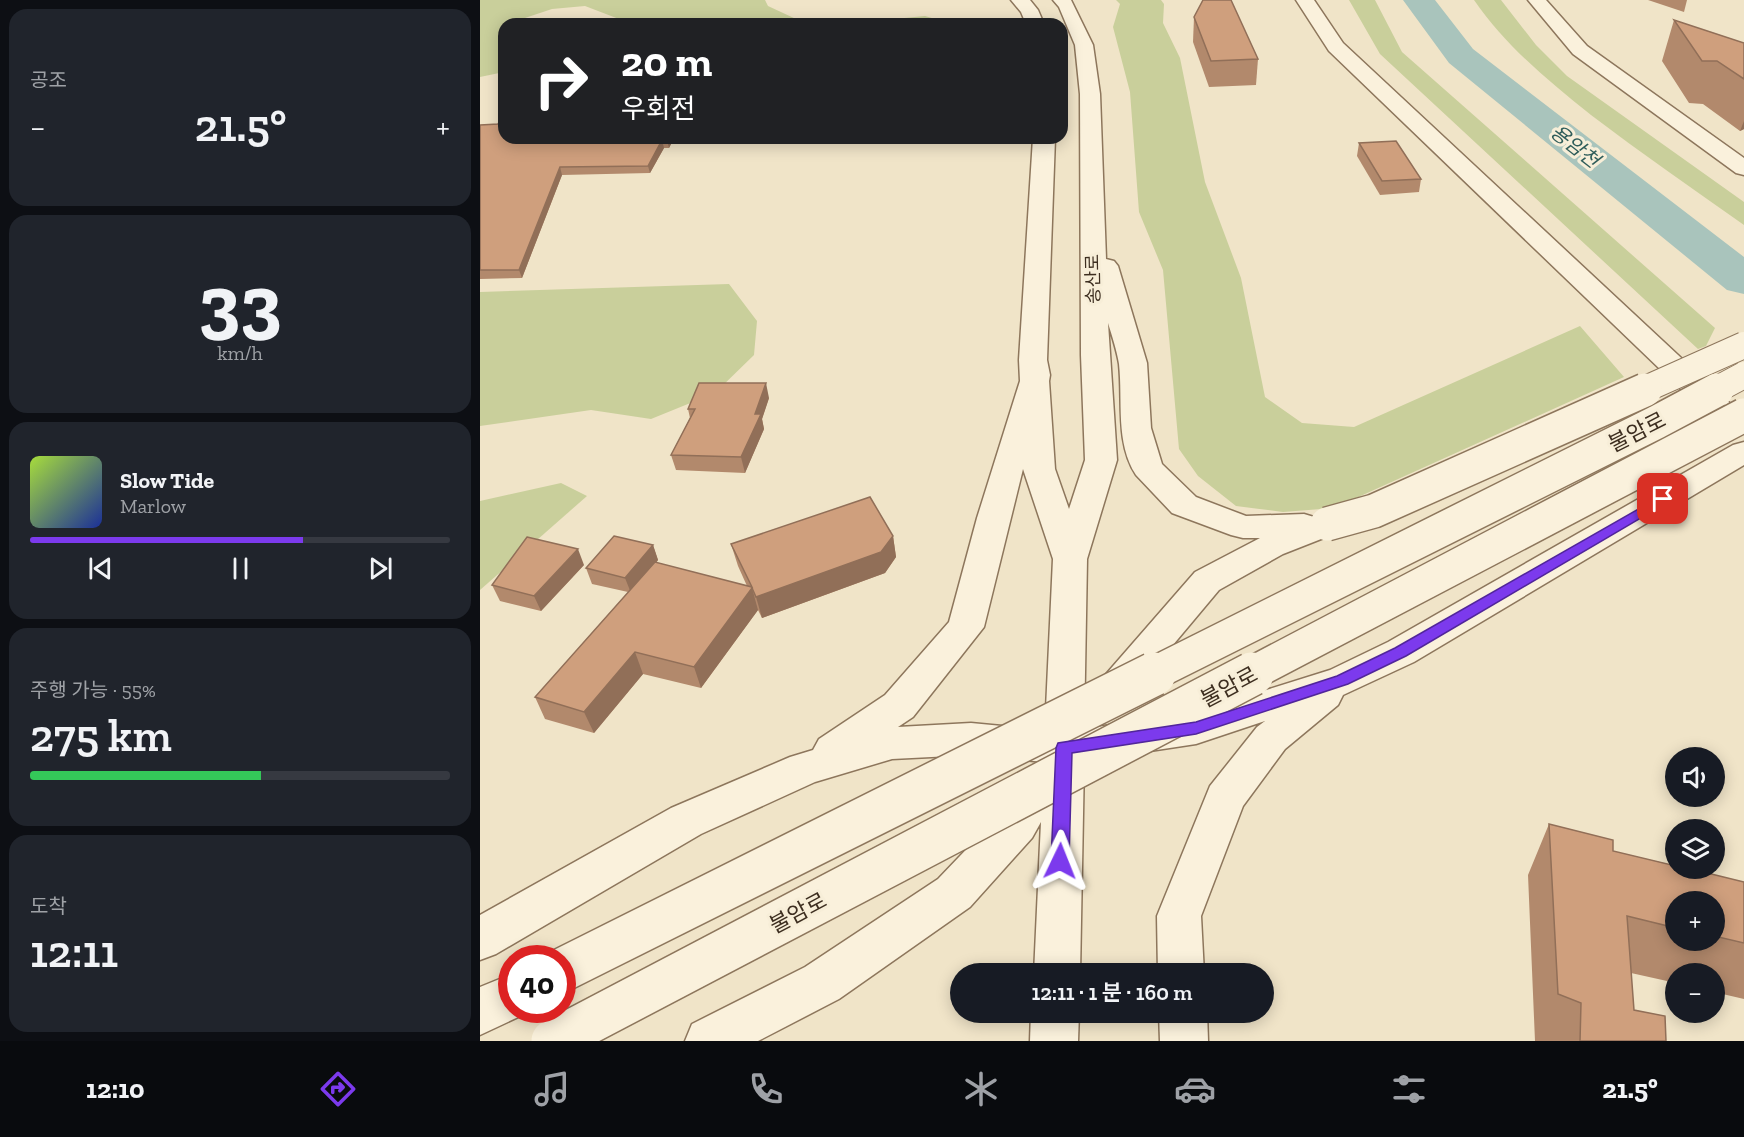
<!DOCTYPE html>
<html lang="ko">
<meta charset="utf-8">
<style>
body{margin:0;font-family:"Zilla Slab","Noto Sans KR",serif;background:#20242c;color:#f1f3f6;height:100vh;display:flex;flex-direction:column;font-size:22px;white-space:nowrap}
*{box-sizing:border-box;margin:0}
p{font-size:20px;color:#9ea1a6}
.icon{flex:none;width:33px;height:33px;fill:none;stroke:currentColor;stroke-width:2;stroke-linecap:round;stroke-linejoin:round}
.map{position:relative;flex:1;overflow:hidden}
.side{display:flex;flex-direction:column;gap:9px;padding:9px;background:#0d0f14;width:480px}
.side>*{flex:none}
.top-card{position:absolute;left:18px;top:18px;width:570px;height:126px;border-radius:18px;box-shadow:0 3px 15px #0003;background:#202124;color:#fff;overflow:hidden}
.buttons{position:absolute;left:1185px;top:747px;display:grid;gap:12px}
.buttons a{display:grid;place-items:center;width:60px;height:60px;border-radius:50%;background:#171b24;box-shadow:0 3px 15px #0003;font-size:30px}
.speed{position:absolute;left:18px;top:945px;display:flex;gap:12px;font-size:30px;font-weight:700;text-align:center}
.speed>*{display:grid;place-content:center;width:78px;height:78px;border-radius:50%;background:#171b24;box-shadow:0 3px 15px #0003;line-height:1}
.speed .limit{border:9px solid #d22;background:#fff;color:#111}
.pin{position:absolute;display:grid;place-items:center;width:51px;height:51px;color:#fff;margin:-26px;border-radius:12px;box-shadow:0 3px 9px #0006}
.me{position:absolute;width:66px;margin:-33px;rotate:2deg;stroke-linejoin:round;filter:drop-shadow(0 0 4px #0008)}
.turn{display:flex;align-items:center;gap:21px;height:126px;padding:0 24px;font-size:27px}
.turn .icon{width:78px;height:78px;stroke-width:2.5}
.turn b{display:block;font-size:42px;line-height:51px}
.big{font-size:45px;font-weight:600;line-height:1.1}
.side .card{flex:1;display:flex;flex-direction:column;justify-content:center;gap:9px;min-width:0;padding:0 21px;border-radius:18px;background:#20242c}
.side .dial{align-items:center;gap:0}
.dial b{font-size:78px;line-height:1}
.song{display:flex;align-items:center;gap:18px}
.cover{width:72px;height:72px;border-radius:9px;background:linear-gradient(135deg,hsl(80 70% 55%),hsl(230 70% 35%))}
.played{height:6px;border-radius:3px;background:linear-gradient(90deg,#7c3aed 65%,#363941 65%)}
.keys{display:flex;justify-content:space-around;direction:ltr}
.heat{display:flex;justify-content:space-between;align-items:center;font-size:33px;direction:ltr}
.charge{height:9px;border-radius:4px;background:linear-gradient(90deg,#34c759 55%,#363941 0)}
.trip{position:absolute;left:470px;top:963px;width:324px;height:60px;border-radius:30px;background:#171b24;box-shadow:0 3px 15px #0003;font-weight:600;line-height:60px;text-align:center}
.menu{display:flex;height:96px;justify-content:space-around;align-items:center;background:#090b0e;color:#9ea1a6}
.menu .icon{width:42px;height:42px}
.menu .selected{color:#7c3aed}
.menu b{font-size:27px;color:#f1f3f6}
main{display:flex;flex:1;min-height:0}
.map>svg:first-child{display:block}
.green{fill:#c9cf9b}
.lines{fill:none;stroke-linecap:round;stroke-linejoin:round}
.river{fill:#a9c4bc;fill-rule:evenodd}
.minor-casing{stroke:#8d765c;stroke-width:3}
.minor{fill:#faf1dc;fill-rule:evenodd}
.minor-bridge-far2-casing{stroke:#8d765c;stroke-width:28;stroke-linecap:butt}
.minor-bridge-far1-casing{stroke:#8d765c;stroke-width:36;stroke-linecap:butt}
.minor-bridge-casing{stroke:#8d765c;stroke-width:46;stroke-linecap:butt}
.minor-bridge-far2{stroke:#faf1dc;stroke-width:26}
.minor-bridge-far1{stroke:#faf1dc;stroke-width:33}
.minor-bridge{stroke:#faf1dc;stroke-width:43}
.wall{fill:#b2896c;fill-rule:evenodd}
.shaded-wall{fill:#916f58}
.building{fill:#cf9f7d;stroke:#916f58;stroke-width:1.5}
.route{fill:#7c3aed;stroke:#51269a;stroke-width:1.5}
.labels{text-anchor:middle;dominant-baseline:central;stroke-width:6;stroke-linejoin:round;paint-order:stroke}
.far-street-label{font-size:18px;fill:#3d2e20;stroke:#f7eed8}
.far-water-label{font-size:20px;font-style:italic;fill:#2f5d5a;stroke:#f7eed8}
.street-label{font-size:22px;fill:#3d2e20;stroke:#f7eed8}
</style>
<main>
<section class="side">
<div class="card"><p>공조</p>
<div class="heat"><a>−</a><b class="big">21.5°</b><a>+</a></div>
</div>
<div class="card dial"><b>33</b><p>km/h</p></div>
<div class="card">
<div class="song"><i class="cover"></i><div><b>Slow Tide</b><p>Marlow</p></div></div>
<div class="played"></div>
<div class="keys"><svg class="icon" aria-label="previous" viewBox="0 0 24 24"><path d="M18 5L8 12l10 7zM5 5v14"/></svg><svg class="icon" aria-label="pause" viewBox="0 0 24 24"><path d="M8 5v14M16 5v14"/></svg><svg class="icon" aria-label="next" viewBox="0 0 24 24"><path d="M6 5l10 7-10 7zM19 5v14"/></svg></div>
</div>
<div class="card"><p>주행 가능 · 55%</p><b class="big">275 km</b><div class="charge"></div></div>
<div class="card"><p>도착</p><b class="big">12:11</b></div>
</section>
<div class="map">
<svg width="1264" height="1041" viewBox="0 0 1264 1041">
<rect width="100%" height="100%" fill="#f0e4c8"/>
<g class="green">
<polygon points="0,0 285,0 288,6 316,19 363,24 445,16 472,24 152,24 105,6 72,9 42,19 34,24 24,24 24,72 0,77"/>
<polygon points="636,0 681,0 684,4 683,23 700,58 725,182 761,278 785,397 822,423 874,427 1100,326 1144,377 854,508 803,512 756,506 718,476 699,449 683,270 659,212 650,92 633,27 640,4"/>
<polygon points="869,0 895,0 922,52 1235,328 1226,346 1218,349 900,54"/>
<path d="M994,0H1021L1056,45L1087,76L1264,202V225C1213,189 1161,153 1111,115C1067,80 1026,46 994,0Z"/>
<polygon points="249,284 277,321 274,355 235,393 171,419 111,410 0,426 0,292"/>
<polygon points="81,483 107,496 0,590 0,501"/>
</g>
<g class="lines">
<polygon class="river" points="923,0 955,0 993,49 1264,257 1264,294 1247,290 969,63"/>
<g class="minor-casing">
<g id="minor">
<polygon points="531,0 550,0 558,10 564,24 546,24 541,12"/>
<path d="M573,0H591L613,45L620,94L626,259L634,261L638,266L667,363L671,428L682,464L716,497L766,516L824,514L834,517L847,513L859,516L864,524L859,532L803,554L739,590L646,701L633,706L620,701L614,691L620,681L715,572L780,538H763L751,535L692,513L656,475C635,443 643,401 639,364C637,351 632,336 628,323L637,460L607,559L604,729L716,712L850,670L908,642L1253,445L1264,442V465L934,662L863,695L858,705L805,749L763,806L721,916L724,974H678L677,916L730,786L777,727L785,721L716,744L604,761L600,974H554L561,822L552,838L490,907L359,999L278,1041H205L212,1024L325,967L458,879L522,812L549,769L563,764L564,762L491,755L412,759L335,782L221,834L16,954L0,960V915L191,808L310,757L333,750L339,739L405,695L469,622L497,518L540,381L539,360L553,138H575L567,360L570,375L569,381L575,469L589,509L605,460L601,355L600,94L595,45L579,7ZM543,469L573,559L565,730L491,723L418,727L433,717L504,627Z"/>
<polygon points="816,0 834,0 863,43 1256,409 1260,415 1256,421 1245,424 1234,421 849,51"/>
<polygon points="1048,0 1066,0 1107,46 1264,158 1264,175 1256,173 1093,54"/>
<polygon points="32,974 32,1010 50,1010 49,1012 0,1035 0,987"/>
<polygon points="551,1012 599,1012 598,1041 550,1041"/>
<polygon points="679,1012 727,1012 728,1041 680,1041"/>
</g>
</g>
<use href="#minor" class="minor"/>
<g class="minor-bridge-far2-casing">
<g id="minor-bridge-far2">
<polyline points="1161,391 1264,345"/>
<polyline points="1234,391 1264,375"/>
</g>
</g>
<g class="minor-bridge-far1-casing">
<g id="minor-bridge-far1">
<polyline points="847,524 894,511 1165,390"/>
<polyline points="671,675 1177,422 1237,390"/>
<polyline points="769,675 1264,415"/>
</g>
</g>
<g class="minor-bridge-casing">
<g id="minor-bridge">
<polyline points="82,970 674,674"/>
<polyline points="73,1041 772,674"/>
</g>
</g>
<use href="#minor-bridge-far2" class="minor-bridge-far2"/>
<use href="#minor-bridge-far1" class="minor-bridge-far1"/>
<use href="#minor-bridge" class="minor-bridge"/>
</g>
<g class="wall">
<polygon points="1168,0 1207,0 1204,12"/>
<polygon points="714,17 778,59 776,85 729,87 713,42"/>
<polygon points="1194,20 1264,43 1264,129 1260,131 1223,104 1209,103 1182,61"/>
<polygon points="18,124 194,138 189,148 184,148 170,173 82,175 42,278 0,279 0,125"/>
<polygon points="879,143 941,179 939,192 900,195 877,156"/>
<polygon points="289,398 282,419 284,429 265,473 196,470 191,455 210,418 208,409"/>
<polygon points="413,536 416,557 405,573 282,618 278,610 221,688 163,674 114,733 65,719 55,697 148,592 112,584 106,568 173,545 178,560 176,563 267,586 258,566 251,544"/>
<polygon points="104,565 61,611 20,601 12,585"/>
<path d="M1069,824L1133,851L1264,882V999L1234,992V974H1196V983L1151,973L1154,1010L1186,1041H1055L1048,875ZM1196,902H1234V940H1196Z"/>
</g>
<g class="shaded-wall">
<polygon points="1264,121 1264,129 1260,131"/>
<polygon points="188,138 194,138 189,148 187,140"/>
<polygon points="182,140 184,148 170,173 168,166"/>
<polygon points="80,167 82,175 42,278 39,270"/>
<polygon points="286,383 289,398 282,419 284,429 265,473 261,457 275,414"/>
<polygon points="413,536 416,557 405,573 282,618 276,597"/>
<polygon points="173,545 178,560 151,593 145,578"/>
<polygon points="98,549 104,565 61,611 54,596"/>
<polygon points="272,588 278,610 221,688 214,667"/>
<polygon points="155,652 163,674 114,733 104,712"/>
</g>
<g class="building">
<polygon points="723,0 751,0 778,59 731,61 714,17"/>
<polygon points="1194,20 1264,43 1264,79 1237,61 1222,61"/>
<polygon points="21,119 24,119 24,138 188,138 187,140 182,140 168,166 80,167 39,270 0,270 0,125 18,124"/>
<polygon points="916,141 941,179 902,181 879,143"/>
<polygon points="219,383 286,383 275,414 281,414 261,457 191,455 215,409 208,409"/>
<polygon points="390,497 413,536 401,552 276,597 272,588 214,667 155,652 104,712 55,697 175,562 272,587 251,544"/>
<polygon points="134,536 173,545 145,578 106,568"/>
<polygon points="47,537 98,549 54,596 12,585"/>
<polygon points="1069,824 1133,840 1133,851 1196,866 1196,868 1207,868 1264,882 1264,943 1234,936 1234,902 1196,902 1196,928 1147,916 1154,1010 1185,1016 1186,1041 1100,1041 1101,1003 1078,994"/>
</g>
<polygon class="route" points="1183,495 1188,496 1190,499 1188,502 926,656 868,684 716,734 592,753 589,861 587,866 580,868 574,866 571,861 576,748 578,743 716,722 857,676 915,648"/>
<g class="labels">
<g class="far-street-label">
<text transform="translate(613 279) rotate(-91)">송산로</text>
</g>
<g class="far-water-label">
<text transform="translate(1095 146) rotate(38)">용암천</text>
</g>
<g class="street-label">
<text transform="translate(1157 432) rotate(-27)">불암로</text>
<text transform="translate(749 687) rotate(-28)">불암로</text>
<text transform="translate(318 913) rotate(-28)">불암로</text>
</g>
</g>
</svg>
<div class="buttons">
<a><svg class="icon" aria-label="sound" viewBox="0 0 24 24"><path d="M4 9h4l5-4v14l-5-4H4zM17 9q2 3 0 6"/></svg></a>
<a><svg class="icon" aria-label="layers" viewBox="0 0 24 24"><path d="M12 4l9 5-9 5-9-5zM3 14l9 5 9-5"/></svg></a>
<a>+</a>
<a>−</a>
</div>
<div class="speed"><div class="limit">40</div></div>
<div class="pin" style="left:1183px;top:499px;background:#d93025"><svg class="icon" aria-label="arrive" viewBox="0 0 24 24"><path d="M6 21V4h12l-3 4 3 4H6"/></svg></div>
<svg class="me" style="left:580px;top:861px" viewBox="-20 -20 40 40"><path d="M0-17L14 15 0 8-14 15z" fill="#7c3aed" stroke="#fff" stroke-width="4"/></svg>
<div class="trip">12:11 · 1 분 · 160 m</div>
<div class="top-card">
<div class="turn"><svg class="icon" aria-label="right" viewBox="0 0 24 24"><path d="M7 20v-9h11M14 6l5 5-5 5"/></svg><div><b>20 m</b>우회전</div></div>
</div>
</div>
</main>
<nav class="menu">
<b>12:10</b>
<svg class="icon selected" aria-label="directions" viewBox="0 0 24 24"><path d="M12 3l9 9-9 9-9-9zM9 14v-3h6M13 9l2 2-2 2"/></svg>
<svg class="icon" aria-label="music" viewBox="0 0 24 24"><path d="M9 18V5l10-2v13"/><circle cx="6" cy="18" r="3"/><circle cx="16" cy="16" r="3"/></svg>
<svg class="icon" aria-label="phone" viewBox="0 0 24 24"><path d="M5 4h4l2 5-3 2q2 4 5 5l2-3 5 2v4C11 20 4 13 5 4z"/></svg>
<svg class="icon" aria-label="climate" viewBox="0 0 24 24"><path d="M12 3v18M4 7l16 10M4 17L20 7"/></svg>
<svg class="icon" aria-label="car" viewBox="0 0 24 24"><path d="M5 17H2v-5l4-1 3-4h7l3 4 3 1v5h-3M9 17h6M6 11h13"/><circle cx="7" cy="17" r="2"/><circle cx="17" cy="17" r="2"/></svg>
<svg class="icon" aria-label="filters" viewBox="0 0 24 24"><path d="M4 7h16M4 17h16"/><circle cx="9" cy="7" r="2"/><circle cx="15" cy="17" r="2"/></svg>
<b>21.5°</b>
</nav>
